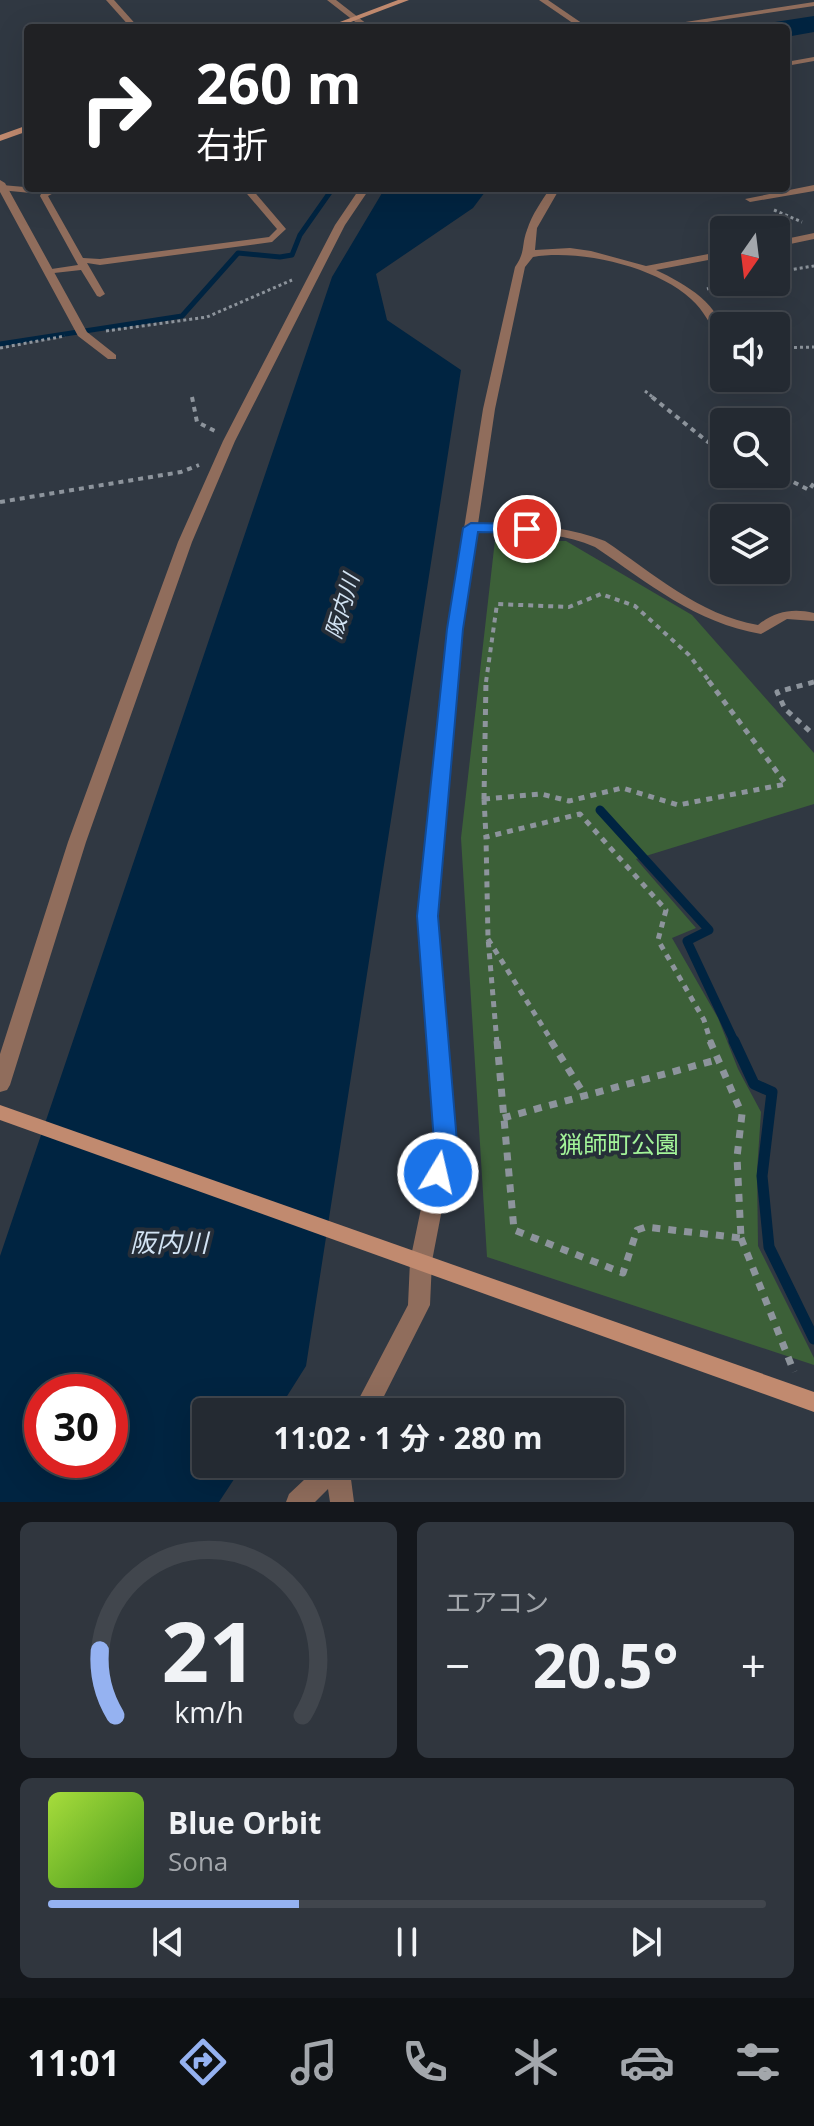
<!DOCTYPE html>
<html lang="ja">
<meta charset="utf-8">
<style>
body{margin:0;font-family:"Open Sans","Noto Sans JP",sans-serif;background:#30363e;color:#f1f3f6;height:100vh;display:flex;flex-direction:column;font-size:30px;white-space:nowrap}
*{box-sizing:border-box;margin:0}
p{font-size:26px;color:#a3a7ac}
.icon{flex:none;width:44px;height:44px;fill:none;stroke:currentColor;stroke-width:2;stroke-linecap:round;stroke-linejoin:round}
.map{position:relative;height:1502px;overflow:hidden}
.panel{display:flex;flex-direction:column;gap:20px;padding:20px;background:#14171c;flex:1}
.panel>*{flex:none}
.top-card{position:absolute;left:24px;top:24px;width:766px;height:168px;border-radius:8px;box-shadow:0 8px 32px #0002,0 0 0 2px #41464d;background:#202124;color:#fff;overflow:hidden}
.needle{width:52px;rotate:194deg}
.buttons{position:absolute;left:710px;top:216px;display:grid;gap:16px}
.buttons a{display:grid;place-items:center;width:80px;height:80px;border-radius:8px;background:#242a32;box-shadow:0 8px 32px #0002,0 0 0 2px #41464d;font-size:40px}
.speed{position:absolute;left:24px;top:1374px;display:flex;gap:16px;font-size:40px;font-weight:700;text-align:center}
.speed>*{display:grid;place-content:center;width:104px;height:104px;border-radius:50%;background:#242a32;box-shadow:0 8px 32px #0002,0 0 0 2px #41464d;line-height:1}
.speed .limit{border:12px solid #d22;background:#fff;color:#111}
.pin{position:absolute;display:grid;place-items:center;width:68px;height:68px;color:#fff;margin:-34px;border:4px solid #fff;border-radius:50%;box-shadow:0 2px 8px #0007}
.me{position:absolute;width:88px;margin:-44px;rotate:9deg;stroke-linejoin:round;filter:drop-shadow(0 0 6px #0008)}
.turn{display:flex;align-items:center;gap:28px;height:168px;padding:0 40px;font-size:36px}
.turn .icon{width:104px;height:104px;stroke-width:2.5}
.turn b{display:block;font-size:56px;line-height:68px}
.big{font-size:60px;font-weight:700;line-height:1.1}
.panel .card{flex:1;display:flex;flex-direction:column;justify-content:center;gap:12px;min-width:0;padding:0 28px;border-radius:12px;background:#30363e}
.panel .dial{align-items:center;gap:0}
.dial svg{height:208px;overflow:visible;fill:none;stroke:#41464d;stroke-width:7;stroke-linecap:round;text-anchor:middle}
.dial text{fill:#f1f3f6;stroke:none}
.song{display:flex;align-items:center;gap:24px}
.cover{width:96px;height:96px;border-radius:12px;background:linear-gradient(135deg,hsl(80 70% 55%),hsl(100 70% 35%))}
.played{height:8px;border-radius:4px;background:linear-gradient(90deg,#95b2f1 35%,#41464d 35%)}
.keys{display:flex;justify-content:space-around;direction:ltr}
.heat{display:flex;justify-content:space-between;align-items:center;font-size:44px;direction:ltr}
.panel .tiles{flex:1;display:grid;gap:20px;grid-template-columns:1fr 1fr}
.card:last-child{grid-column:span 2}
.trip{position:absolute;left:192px;top:1398px;width:432px;height:80px;border-radius:8px;background:#242a32;box-shadow:0 8px 32px #0002,0 0 0 2px #41464d;font-weight:700;line-height:80px;text-align:center}
.menu{display:flex;height:128px;justify-content:space-around;align-items:center;background:#0e1114;color:#a3a7ac}
.menu .icon{width:56px;height:56px}
.menu .on{color:#95b2f1}
.menu b{font-size:36px;color:#f1f3f6}
.map>svg:first-child{display:block}
.green{fill:#3c6038}
.water{fill:#002441;fill-rule:evenodd}
.lines{fill:none;stroke-linecap:round;stroke-linejoin:round}
.stream-far2{stroke:#002441;stroke-width:5}
.stream-far1{stroke:#002441;stroke-width:9}
.stream{stroke:#002441;stroke-width:11}
.path-far3{stroke:#8d949c;stroke-width:3;stroke-dasharray:3 3;stroke-linecap:butt}
.path-far2{stroke:#8d949c;stroke-width:4;stroke-dasharray:5 5;stroke-linecap:butt}
.path-far1{stroke:#8d949c;stroke-width:5;stroke-dasharray:6 6;stroke-linecap:butt}
.path{stroke:#8d949c;stroke-width:7;stroke-dasharray:8 8;stroke-linecap:butt}
.lane{fill:#906d5c;fill-rule:evenodd}
.street{fill:#906d5c;fill-rule:evenodd}
.secondary{fill:#c18a6f;fill-rule:evenodd}
.route{fill:#1a73e8;stroke:#114b97;stroke-width:2}
.labels{text-anchor:middle;dominant-baseline:central;stroke-width:8;stroke-linejoin:round;paint-order:stroke}
.water-label{font-size:22px;font-style:italic;fill:#d2e3f3;stroke:#262e38}
.near-park-label{font-size:24px;fill:#a3f499;stroke:#262e38}
.near-water-label{font-size:26px;font-style:italic;fill:#d2e3f3;stroke:#262e38}
</style>
<div class="map">
<svg width="814" height="1502" viewBox="0 0 814 1502">
<rect width="100%" height="100%" fill="#303842"/>
<polygon class="green" points="495,540 566,541 692,615 814,753 814,804 636,859 696,928 672,938 718,1018 738,1069 761,1112 757,1171 758,1246 814,1358 814,1365 487,1257 461,838"/>
<g class="water">
<polygon points="814,16 814,32 786,37 786,28 736,28"/>
<path d="M385,188H488L473,208L376,274L387,320L461,370L306,1366L277,1412H206V1464H244L219,1502H0V1256L332,277ZM42,1392H110V1460H42Z"/>
</g>
<g class="lines">
<polyline class="stream-far2" points="0,344 182,316 238,253 280,257 292,255 300,235 333,188"/>
<polyline class="stream-far1" points="600,810 709,930 687,941 735,1043"/>
<polyline class="stream" points="734,1041 754,1084 772,1092 762,1176 769,1247 814,1339"/>
<g class="path-far3">
<polyline points="774,210 802,222"/>
<polyline points="776,272 814,266"/>
<polyline points="707,289 729,282"/>
<polyline points="106,331 207,317 292,280"/>
<polyline points="0,348 65,336"/>
<polyline points="776,348 814,347"/>
<polyline points="645,391 655,399"/>
</g>
<g class="path-far2">
<polyline points="192,397 197,422 217,432"/>
<polyline points="652,397 708,442 724,449"/>
<polyline points="776,473 809,490 814,483"/>
<polyline points="0,502 181,472 199,465"/>
<polyline points="486,682 497,604 569,607 601,594 635,606 689,655 710,682"/>
</g>
<g class="path-far1">
<polyline points="814,682 777,692 785,709 814,735"/>
<polyline points="484,799 486,837"/>
<polyline points="484,799 486,680"/>
<polyline points="484,799 541,794 569,801 622,788 678,805 786,784 708,680"/>
<polyline points="488,939 553,1043"/>
<polyline points="497,1043 488,938 486,837 580,814 666,910 658,940 704,1020 711,1043"/>
</g>
<g class="path">
<polyline points="497,1041 514,1230 623,1273 637,1230 646,1227 741,1238"/>
<polyline points="551,1041 585,1096"/>
<polyline points="710,1041 742,1114 737,1157 741,1238"/>
<polyline points="503,1118 716,1060"/>
<polyline points="741,1238 794,1372"/>
</g>
<polygon class="lane" points="2,185 47,189 63,188 48,196 83,258 100,259 269,237 277,229 242,188 251,188 286,229 272,242 100,265 87,263 105,294 100,297 97,296 81,270 45,274 45,270 78,265 40,196 41,194 0,190"/>
<g class="street">
<polygon points="106,0 114,0 139,28 131,28"/>
<polygon points="327,0 336,0 372,28 363,28"/>
<polygon points="539,0 548,0 589,28 580,28"/>
<polygon points="814,2 814,6 667,28 647,28"/>
<polygon points="814,57 814,61 786,66 786,62"/>
<polygon points="0,180 5,183 87,332 116,355 116,359 108,359 78,336 0,192"/>
<polygon points="814,185 814,191 750,202 745,199"/>
<polygon points="360,188 370,188 345,225 235,441 192,542 86,842 10,1085 7,1090 0,1092 0,1054 68,842 178,542 223,441 335,225"/>
<path d="M550,188H560L537,228L535,250L570,248L591,251L646,266L724,251V257L656,270C685,284 724,305 724,341L720,340C711,327 704,310 691,299C656,267 581,249 533,257L525,267L495,409L478,524C522,524 563,525 605,541C653,573 699,615 758,625C775,611 793,608 814,613V621L787,619L761,634C696,623 648,583 595,547C557,531 518,532 477,532L462,629L437,916L455,1142L432,1261L430,1305L376,1412H352L408,1305L410,1261L435,1142L419,916L428,813L448,629L483,409L515,267C526,251 521,246 527,230C532,214 542,201 550,188Z"/>
<polygon points="814,233 814,239 776,247 776,241"/>
<polygon points="321,1464 349,1464 354,1502 330,1502 328,1489 315,1502 286,1502 289,1494"/>
</g>
<g class="secondary">
<polygon points="398,0 409,0 335,28 324,28"/>
<polygon points="28,125 28,131 0,141 0,135"/>
<polygon points="0,1105 814,1392 814,1412 0,1120"/>
</g>
</g>
<polygon class="route" points="471,523 527,524 535,529 527,533 478,532 463,629 438,916 457,1142 447,1179 438,1182 430,1179 427,1173 434,1142 417,916 447,629 463,528"/>
<g class="labels">
<g class="water-label">
<text transform="translate(341 606) rotate(-73)">阪内川</text>
</g>
<g class="near-park-label">
<text x="619" y="1143">猟師町公園</text>
</g>
<g class="near-water-label">
<text x="169" y="1242">阪内川</text>
</g>
</g>
</svg>
<div class="buttons">
<a><svg class="needle" viewBox="-14 -14 28 28"><path d="M0-13l5 13h-10z" fill="#e53935"/><path d="M0 13l5-13h-10z" fill="#a3a7ac"/></svg></a>
<a><svg class="icon" aria-label="sound" viewBox="0 0 24 24"><path d="M4 9h4l5-4v14l-5-4H4zM17 9q2 3 0 6"/></svg></a>
<a><svg class="icon" aria-label="search" viewBox="0 0 24 24"><circle cx="10" cy="10" r="6"/><path d="M15 15l6 6"/></svg></a>
<a><svg class="icon" aria-label="layers" viewBox="0 0 24 24"><path d="M12 4l9 5-9 5-9-5zM3 14l9 5 9-5"/></svg></a>
</div>
<div class="speed"><div class="limit">30</div></div>
<div class="pin" style="left:527px;top:529px;background:#d93025"><svg class="icon" aria-label="arrive" viewBox="0 0 24 24"><path d="M6 21V4h12l-3 4 3 4H6"/></svg></div>
<svg class="me" style="left:438px;top:1173px" viewBox="-20 -20 40 40"><circle r="17" fill="#1a73e8" stroke="#fff" stroke-width="3"/><path d="M0-11L8 9 0 5-8 9z" fill="#fff"/></svg>
<div class="trip">11:02 · 1 分 · 280 m</div>
<div class="top-card">
<div class="turn"><svg class="icon" aria-label="right" viewBox="0 0 24 24"><path d="M7 20v-9h11M14 6l5 5-5 5"/></svg><div><b>260 m</b>右折</div></div>
</div>
</div>
<section class="panel">
<div class="tiles">
<div class="card dial"><svg viewBox="0 0 100 80">
<path d="M14 69A42 42 0 1 1 86 69"/>
<path d="M14 69A42 42 0 0 1 8 44" stroke="#95b2f1"/>
<text x="50" y="56" font-size="32" font-weight="700">21</text>
<text x="50" y="72" font-size="11">km/h</text>
</svg></div>
<div class="card"><p>エアコン</p>
<div class="heat"><a>−</a><b class="big">20.5°</b><a>+</a></div>
</div>
<div class="card">
<div class="song"><i class="cover"></i><div><b>Blue Orbit</b><p>Sona</p></div></div>
<div class="played"></div>
<div class="keys"><svg class="icon" aria-label="previous" viewBox="0 0 24 24"><path d="M18 5L8 12l10 7zM5 5v14"/></svg><svg class="icon" aria-label="pause" viewBox="0 0 24 24"><path d="M8 5v14M16 5v14"/></svg><svg class="icon" aria-label="next" viewBox="0 0 24 24"><path d="M6 5l10 7-10 7zM19 5v14"/></svg></div>
</div>
</div>
</section>
<nav class="menu">
<b>11:01</b>
<svg class="icon on" aria-label="directions" viewBox="0 0 24 24"><path d="M12 3l9 9-9 9-9-9zM9 14v-3h6M13 9l2 2-2 2"/></svg>
<svg class="icon" aria-label="music" viewBox="0 0 24 24"><path d="M9 18V5l10-2v13"/><circle cx="6" cy="18" r="3"/><circle cx="16" cy="16" r="3"/></svg>
<svg class="icon" aria-label="phone" viewBox="0 0 24 24"><path d="M5 4h4l2 5-3 2q2 4 5 5l2-3 5 2v4C11 20 4 13 5 4z"/></svg>
<svg class="icon" aria-label="climate" viewBox="0 0 24 24"><path d="M12 3v18M4 7l16 10M4 17L20 7"/></svg>
<svg class="icon" aria-label="car" viewBox="0 0 24 24"><path d="M5 17H2v-5l4-1 3-4h7l3 4 3 1v5h-3M9 17h6M6 11h13"/><circle cx="7" cy="17" r="2"/><circle cx="17" cy="17" r="2"/></svg>
<svg class="icon" aria-label="filters" viewBox="0 0 24 24"><path d="M4 7h16M4 17h16"/><circle cx="9" cy="7" r="2"/><circle cx="15" cy="17" r="2"/></svg>
</nav>
